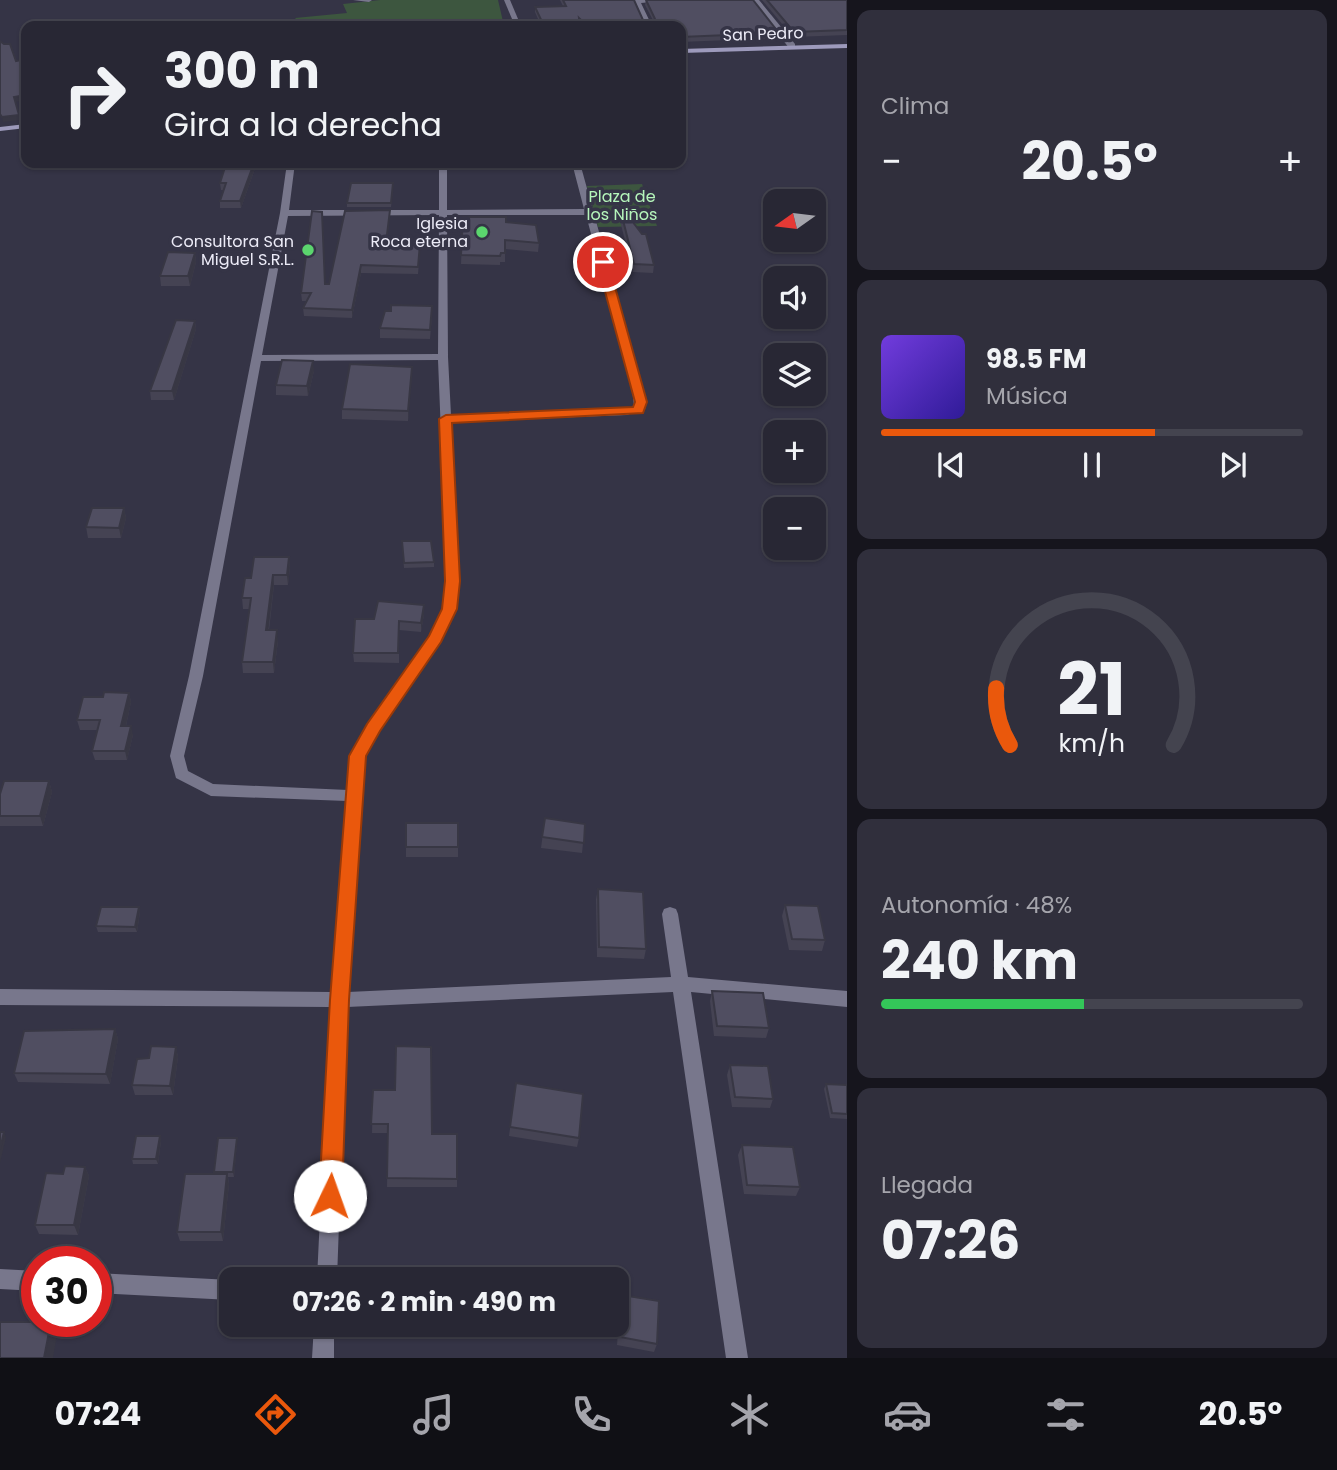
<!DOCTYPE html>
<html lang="es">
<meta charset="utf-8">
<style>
body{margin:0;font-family:Poppins,sans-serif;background:#302f3c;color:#f1f3f6;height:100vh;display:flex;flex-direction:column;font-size:26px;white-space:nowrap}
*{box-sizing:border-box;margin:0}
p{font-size:23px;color:#a5a5ac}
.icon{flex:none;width:38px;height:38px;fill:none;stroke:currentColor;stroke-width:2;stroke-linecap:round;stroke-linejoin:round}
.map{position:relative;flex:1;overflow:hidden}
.sheet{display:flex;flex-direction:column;gap:10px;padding:10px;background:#16151d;width:490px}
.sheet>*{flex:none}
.hud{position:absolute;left:21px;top:21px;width:665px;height:147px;border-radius:14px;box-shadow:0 2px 5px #0004,0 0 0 2px #44444f;background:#282734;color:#f1f3f6;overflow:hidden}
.needle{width:46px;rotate:256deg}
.controls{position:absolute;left:763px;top:189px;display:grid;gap:14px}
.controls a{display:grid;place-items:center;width:63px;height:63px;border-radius:14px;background:#282734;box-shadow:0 2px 5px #0004,0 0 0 2px #44444f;font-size:35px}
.speed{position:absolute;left:21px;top:1246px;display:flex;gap:14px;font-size:35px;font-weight:700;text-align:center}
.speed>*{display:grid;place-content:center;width:91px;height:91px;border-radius:50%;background:#282734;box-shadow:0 2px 5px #0004,0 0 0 2px #44444f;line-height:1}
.speed .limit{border:10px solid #d22;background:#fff;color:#111}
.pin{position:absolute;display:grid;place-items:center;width:60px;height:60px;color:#fff;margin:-30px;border:4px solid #fff;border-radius:50%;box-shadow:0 2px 7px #0007}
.me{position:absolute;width:77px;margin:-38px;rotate:3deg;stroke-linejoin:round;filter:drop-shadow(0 0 5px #0008)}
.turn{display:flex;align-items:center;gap:24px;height:147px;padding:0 28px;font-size:32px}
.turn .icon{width:91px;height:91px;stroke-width:2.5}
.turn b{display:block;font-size:49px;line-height:60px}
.big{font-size:52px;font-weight:700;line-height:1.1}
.sheet .tile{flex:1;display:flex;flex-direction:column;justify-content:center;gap:10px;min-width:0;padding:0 24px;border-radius:14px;background:#302f3c}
.sheet .dial{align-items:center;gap:0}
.dial svg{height:182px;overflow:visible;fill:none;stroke:#44444f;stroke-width:7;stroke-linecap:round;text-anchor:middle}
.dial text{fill:#f1f3f6;stroke:none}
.song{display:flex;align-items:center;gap:21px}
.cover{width:84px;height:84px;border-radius:10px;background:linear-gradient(135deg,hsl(260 70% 55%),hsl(250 70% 35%))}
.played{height:7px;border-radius:4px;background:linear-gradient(90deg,#ea580c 65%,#44444f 65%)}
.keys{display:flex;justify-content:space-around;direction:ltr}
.heat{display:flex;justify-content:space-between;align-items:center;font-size:38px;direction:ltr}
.charge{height:10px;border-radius:5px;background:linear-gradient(90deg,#34c759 48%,#44444f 0)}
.trip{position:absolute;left:219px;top:1267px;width:410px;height:70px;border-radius:14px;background:#282734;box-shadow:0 2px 5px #0004,0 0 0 2px #44444f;font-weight:700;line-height:70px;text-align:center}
.menu{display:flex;height:112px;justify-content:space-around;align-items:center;background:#101015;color:#a5a5ac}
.menu .icon{width:49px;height:49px}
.menu .on{color:#ea580c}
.menu b{font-size:32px;color:#f1f3f6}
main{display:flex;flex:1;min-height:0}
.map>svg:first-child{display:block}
.green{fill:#3d563f}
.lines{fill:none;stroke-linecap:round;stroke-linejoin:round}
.minor{fill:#78778c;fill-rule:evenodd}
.secondary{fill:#9d9abc;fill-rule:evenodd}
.wall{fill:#454353}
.shaded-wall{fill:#383744}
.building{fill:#504e61;stroke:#383744;stroke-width:2}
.route{fill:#ea580c;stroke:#983908;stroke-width:2}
.poi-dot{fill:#5bd56e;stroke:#353446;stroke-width:2.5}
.labels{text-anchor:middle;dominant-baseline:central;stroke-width:7;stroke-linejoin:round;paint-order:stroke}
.far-street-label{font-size:16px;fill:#ecebf7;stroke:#353446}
.far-park-label{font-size:16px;fill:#b6f6bb;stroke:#353446}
.far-poi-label{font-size:16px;fill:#ecebf7;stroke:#353446;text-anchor:end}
</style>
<main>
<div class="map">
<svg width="847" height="1358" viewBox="0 0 847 1358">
<rect width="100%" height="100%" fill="#353446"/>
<g class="green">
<polygon points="380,0 498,0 504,26 303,26 295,18 347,13 343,4"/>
<polygon points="642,184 657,226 598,227 587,186"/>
</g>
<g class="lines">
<g class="minor">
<polygon points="353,0 372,0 369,2"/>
<polygon points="504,0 510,0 521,26 515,26"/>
<polygon points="634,0 673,0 641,3 652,26 646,26"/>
<polygon points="752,0 759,0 795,44 795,48 789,48"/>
<path d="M287,163H295L289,210H439V163H447V210L584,209L572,163H580L642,388L646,408L627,415L452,422L459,581L457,609L441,641L379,731L365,756L348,992L671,977L662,914L664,909L670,907L676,909L678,914L688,977L847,991V1007L691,992L748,1358H726L673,992L347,1007L337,1279H317L330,1007L0,1005V989L331,992L347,801L211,796L176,778L170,756L189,676L280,213ZM439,215L438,354L262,355L288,216ZM447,215H586L632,388L634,406L626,409L451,415L448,357ZM438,360L447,581L443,609L430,637L368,724L351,756L348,790L213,784L188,771L184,756L203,676L261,361Z"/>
<polygon points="0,1269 37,1271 37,1291 0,1289"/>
<polygon points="96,1273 231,1280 231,1300 96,1293"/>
<polygon points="314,1325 334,1325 334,1358 312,1358"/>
</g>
<g class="secondary">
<polygon points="847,44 847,48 681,53 681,49"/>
<polygon points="26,124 26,128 0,131 0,127"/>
</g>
</g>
<g class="wall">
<polygon points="560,0 634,0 643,20 642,25 621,25 621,26 582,26 579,24 580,26 541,26 535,12 535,7 563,6"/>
<polygon points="646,0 779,33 778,38 681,42 681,26 656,26 645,5"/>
<polygon points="762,0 847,0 847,35 793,37"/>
<polygon points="257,163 241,208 220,208 220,201 224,190 221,190 220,183 230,164"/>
<polygon points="393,188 391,207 347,207 347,203"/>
<polygon points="619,204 654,265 653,273 633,272 618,213"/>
<polygon points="390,210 387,243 420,251 418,274 361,273 352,318 304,316 303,308 307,301 302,301 301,293 329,284"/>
<polygon points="463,217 506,222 539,243 538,252 505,249 505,262 500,262 500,265 461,264"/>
<polygon points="195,253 196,262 190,286 161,286 160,276"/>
<polygon points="432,315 430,339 380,338 380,328"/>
<polygon points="195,321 196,329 174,400 151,400 150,391"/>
<polygon points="412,367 408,421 342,419 342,409"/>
<polygon points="314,371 308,396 276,395 276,385"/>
<polygon points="124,508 126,518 121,538 88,538 86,527"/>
<polygon points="402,541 434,562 434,567 404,568"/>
<polygon points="289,557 290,568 288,585 274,585 269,630 278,641 274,673 243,673 242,662 250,609 243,609 242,598 251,578"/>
<polygon points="424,614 421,632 399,630 399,663 354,662 353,653 374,619"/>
<polygon points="129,693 131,702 126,726 133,735 127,760 95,760 92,751 97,730 80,730 77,720 103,697"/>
<polygon points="49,781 52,792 43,826 0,826 0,794"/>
<polygon points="545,818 585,824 582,853 541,848"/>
<rect x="406" y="823" width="52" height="34"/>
<polygon points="598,889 646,949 644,959 597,957 596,899"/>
<polygon points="785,905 825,940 822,951 789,950 782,916"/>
<polygon points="139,907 140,912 137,932 98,932 96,926"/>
<polygon points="712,991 769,1028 766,1038 714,1036 710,1001"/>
<polygon points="115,1029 118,1039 110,1084 18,1082 14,1073"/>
<polygon points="176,1047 178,1057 173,1095 135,1095 132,1085 149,1058"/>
<polygon points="730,1065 773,1099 770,1108 732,1107 727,1075"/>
<polygon points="516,1083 579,1138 577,1147 509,1136"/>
<polygon points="826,1084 847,1085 847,1119 830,1118 824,1089"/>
<polygon points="373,1090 432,1134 457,1179 457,1187 387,1187 388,1133 372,1133"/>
<polygon points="160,1136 161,1141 158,1164 133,1164 132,1159"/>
<polygon points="237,1143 234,1177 228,1177 229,1184 223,1241 180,1241 177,1232 215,1174 214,1172"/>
<polygon points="742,1145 800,1187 796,1196 744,1194 738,1155"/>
<polygon points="85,1167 89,1176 78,1235 39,1234 35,1225 63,1174"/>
<polygon points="622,1295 657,1344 654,1352 617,1345 620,1304"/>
</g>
<g class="shaded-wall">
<polygon points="26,95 26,100 15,102 14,97"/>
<polygon points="19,115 20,120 3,122 2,117"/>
<polygon points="254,163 257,163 241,208 240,201"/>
<polygon points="195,253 196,262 190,286 188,276"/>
<polygon points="361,265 361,273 352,318 352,310"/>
<polygon points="195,321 196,329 174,400 172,391"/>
<polygon points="313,361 314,371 308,396 307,386"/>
<polygon points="412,367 412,377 408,421 408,411"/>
<polygon points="124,508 126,518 121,538 119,528"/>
<polygon points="289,557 290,568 288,585 287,575"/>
<polygon points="273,575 274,585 267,641 266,630"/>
<polygon points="424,605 424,614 421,632 421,623"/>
<polygon points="277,630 278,641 274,673 273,662"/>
<polygon points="129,693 131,702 124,735 121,726"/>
<polygon points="131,726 133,735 127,760 125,751"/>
<polygon points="49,781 52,792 43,826 40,816"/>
<polygon points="139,907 140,912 137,932 135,927"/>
<polygon points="115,1029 118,1039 110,1084 106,1074"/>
<polygon points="176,1047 178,1057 173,1095 170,1086"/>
<polygon points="4,1132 6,1137 0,1163 0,1149"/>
<polygon points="160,1136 161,1141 158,1164 156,1159"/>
<polygon points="237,1138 237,1143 234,1177 233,1172"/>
<polygon points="85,1167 89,1176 78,1235 74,1225"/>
<polygon points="227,1174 229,1184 223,1241 221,1232"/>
<polygon points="51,1322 57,1334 53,1358 44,1358"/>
</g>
<g class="building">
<polygon points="563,0 634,0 643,20 618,20 621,26 587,26 579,18 580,26 544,26 535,7 566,6"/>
<polygon points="646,0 753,0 779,33 681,37 681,26 660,26 655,19"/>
<polygon points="767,0 847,0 847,30 794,32"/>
<polygon points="0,41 4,44 10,44 16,61 25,59 26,62 26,95 14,97 19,115 2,117 0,114"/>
<polygon points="231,163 254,163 240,201 220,201 226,183 220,183 226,164 230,164"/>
<polygon points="351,183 393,183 391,203 347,203"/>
<polygon points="619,204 642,234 646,234 654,265 634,264"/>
<polygon points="390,210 386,243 420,244 418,267 361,265 352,310 303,308 311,293 301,293 312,211 322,212 325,284 329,284 345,211"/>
<polygon points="463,217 506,217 506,222 536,225 539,243 505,240 505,253 501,253 500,256 461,255"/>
<polygon points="168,252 195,253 188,276 160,276"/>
<polygon points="391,305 432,306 430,330 380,328 385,311 391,311"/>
<polygon points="176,320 195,321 172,391 150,391"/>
<polygon points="282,360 313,361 307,386 276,385"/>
<polygon points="350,364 412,367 408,411 342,409"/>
<polygon points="92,508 124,508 119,528 86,527"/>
<polygon points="402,541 431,541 434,562 404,563"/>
<polygon points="254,557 289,557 287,575 273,575 266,630 277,630 273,662 242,662 251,598 242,598 245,578 251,578"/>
<polygon points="378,601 424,605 421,623 399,621 398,653 353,653 355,619 374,619"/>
<polygon points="104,692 129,693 121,726 131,726 125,751 92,751 100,720 77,720 83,697 103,697"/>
<polygon points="4,781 49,781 40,816 0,816 0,794"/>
<polygon points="545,818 585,824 584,843 542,837"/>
<rect x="406" y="823" width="52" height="24"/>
<polygon points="598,889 643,892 646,949 599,947"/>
<polygon points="785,905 818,906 825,940 792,939"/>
<polygon points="101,907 139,907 135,927 96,926"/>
<polygon points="712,991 763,993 769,1028 717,1026"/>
<polygon points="115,1029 106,1074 14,1073 24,1031"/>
<polygon points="151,1046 176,1047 170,1086 132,1085 137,1059 149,1058"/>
<polygon points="396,1046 431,1047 432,1134 457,1134 457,1179 387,1178 388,1124 371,1124 373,1090 395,1090"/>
<polygon points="730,1065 768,1066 773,1099 735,1097"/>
<polygon points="516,1083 583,1094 579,1138 510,1127"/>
<polygon points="826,1084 847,1085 847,1114 832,1113"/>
<polygon points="0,1132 4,1132 0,1149"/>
<polygon points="136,1136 160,1136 156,1159 132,1159"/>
<polygon points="218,1138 237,1138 233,1172 214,1172"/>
<polygon points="742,1145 793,1147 800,1187 747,1185"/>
<polygon points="65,1166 85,1167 74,1225 35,1225 46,1173 63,1174"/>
<polygon points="185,1174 227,1174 221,1232 177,1232"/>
<polygon points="622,1295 659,1301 657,1344 620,1337"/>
<polygon points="0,1322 51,1322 44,1358 0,1358"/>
</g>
<polygon class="route" points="603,259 608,262 647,402 643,413 452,423 460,581 457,609 441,642 380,731 366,756 349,1000 342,1196 338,1203 330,1206 323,1203 319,1196 330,1000 349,756 367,724 429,636 442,609 445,581 439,419 446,415 633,407 635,402 597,262"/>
<g class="poi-dot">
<circle cx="482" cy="232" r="7"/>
<circle cx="308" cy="250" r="7"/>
</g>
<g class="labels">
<g class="far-street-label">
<text transform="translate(763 34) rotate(-2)">San Pedro</text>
</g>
<g class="far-park-label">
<text x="622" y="196">Plaza de<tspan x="622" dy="18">los Niños</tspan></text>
</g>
<g class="far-poi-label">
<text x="468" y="223">Iglesia<tspan x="468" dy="18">Roca eterna</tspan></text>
<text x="294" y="241">Consultora San<tspan x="294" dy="18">Miguel S.R.L.</tspan></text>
</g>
</g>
</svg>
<div class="controls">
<a><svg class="needle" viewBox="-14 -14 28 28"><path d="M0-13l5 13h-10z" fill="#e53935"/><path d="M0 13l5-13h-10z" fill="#a5a5ac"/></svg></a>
<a><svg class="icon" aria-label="sound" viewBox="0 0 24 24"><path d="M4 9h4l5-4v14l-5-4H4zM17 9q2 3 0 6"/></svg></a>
<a><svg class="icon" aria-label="layers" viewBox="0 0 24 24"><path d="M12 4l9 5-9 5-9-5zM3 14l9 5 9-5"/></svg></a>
<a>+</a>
<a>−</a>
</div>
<div class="speed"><div class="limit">30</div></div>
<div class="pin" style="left:603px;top:262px;background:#d93025"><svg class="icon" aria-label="arrive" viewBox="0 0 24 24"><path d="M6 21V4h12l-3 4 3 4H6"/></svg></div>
<svg class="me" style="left:330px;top:1196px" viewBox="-20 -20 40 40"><circle r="19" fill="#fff"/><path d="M0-13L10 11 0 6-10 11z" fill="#ea580c"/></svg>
<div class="trip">07:26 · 2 min · 490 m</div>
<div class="hud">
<div class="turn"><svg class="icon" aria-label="right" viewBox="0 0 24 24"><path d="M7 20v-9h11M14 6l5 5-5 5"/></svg><div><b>300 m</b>Gira a la derecha</div></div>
</div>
</div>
<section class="sheet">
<div class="tile"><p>Clima</p>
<div class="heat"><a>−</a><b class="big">20.5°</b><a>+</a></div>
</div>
<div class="tile">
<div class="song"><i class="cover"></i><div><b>98.5 FM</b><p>Música</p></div></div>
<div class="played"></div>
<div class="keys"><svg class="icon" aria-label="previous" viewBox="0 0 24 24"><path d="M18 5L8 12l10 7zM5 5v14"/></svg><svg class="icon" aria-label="pause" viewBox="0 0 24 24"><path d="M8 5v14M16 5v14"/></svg><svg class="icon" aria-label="next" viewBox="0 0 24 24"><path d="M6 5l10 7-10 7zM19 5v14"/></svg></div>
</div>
<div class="tile dial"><svg viewBox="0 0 100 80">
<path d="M14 69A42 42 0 1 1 86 69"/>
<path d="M14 69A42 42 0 0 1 8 44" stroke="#ea580c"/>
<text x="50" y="56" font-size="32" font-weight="700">21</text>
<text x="50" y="72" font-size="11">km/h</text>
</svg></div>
<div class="tile"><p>Autonomía · 48%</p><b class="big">240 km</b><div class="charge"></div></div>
<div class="tile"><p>Llegada</p><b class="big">07:26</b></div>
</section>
</main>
<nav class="menu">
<b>07:24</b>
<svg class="icon on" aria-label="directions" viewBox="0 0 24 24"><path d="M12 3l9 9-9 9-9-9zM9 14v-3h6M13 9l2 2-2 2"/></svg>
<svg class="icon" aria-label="music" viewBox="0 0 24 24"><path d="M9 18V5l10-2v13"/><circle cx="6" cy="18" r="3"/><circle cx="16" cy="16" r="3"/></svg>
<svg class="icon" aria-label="phone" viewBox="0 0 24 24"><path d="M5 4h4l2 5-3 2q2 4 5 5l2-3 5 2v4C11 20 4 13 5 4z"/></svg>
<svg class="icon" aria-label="climate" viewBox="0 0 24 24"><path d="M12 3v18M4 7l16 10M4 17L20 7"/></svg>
<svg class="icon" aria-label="car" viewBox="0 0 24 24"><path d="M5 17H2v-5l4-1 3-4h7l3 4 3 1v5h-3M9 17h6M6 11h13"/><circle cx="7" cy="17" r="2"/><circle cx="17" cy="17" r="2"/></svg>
<svg class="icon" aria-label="filters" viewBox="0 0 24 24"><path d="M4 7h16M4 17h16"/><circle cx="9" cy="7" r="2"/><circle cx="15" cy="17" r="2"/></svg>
<b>20.5°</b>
</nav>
